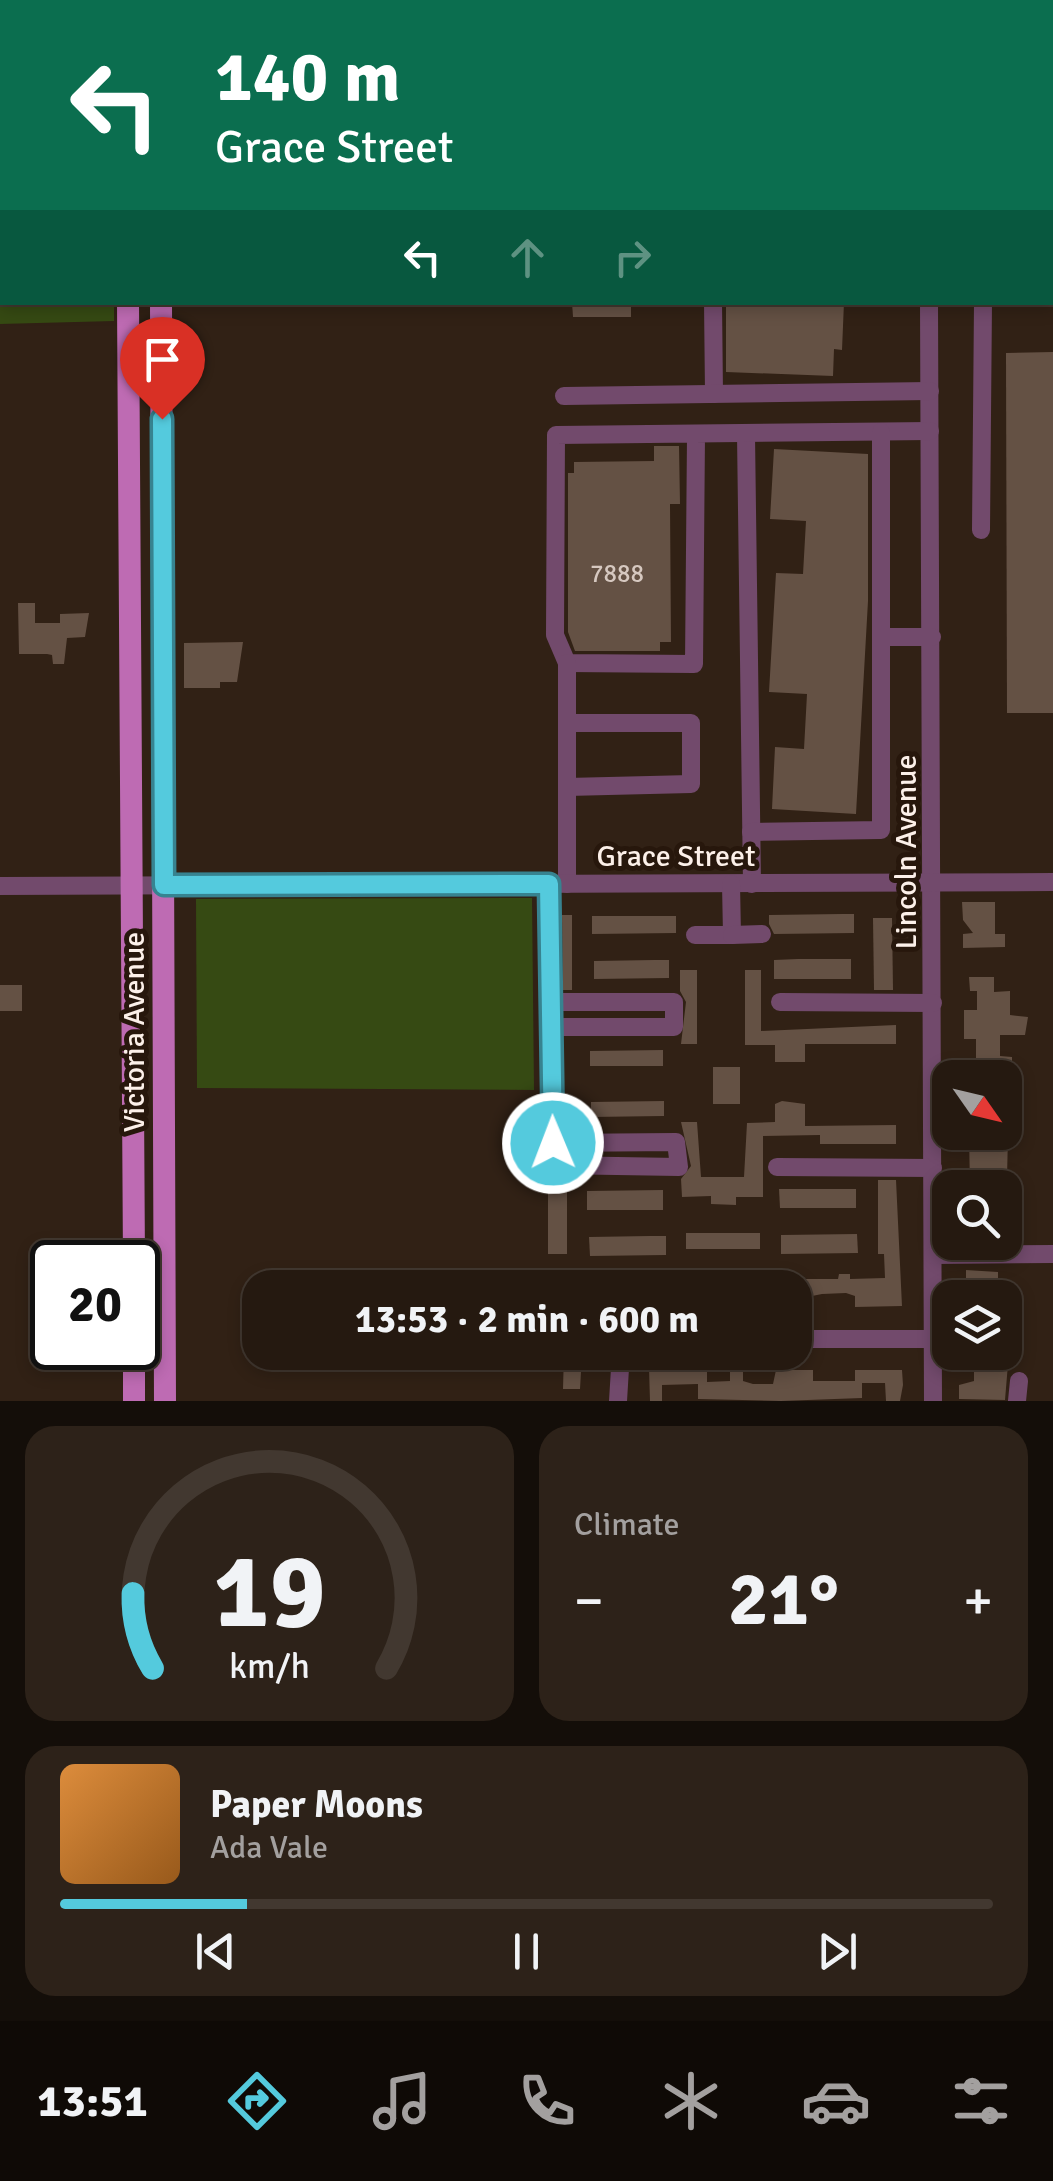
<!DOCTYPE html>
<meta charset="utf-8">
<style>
body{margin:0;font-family:Signika,sans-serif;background:#2d2219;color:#f1f3f6;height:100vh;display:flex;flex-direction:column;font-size:38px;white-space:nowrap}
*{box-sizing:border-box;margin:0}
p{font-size:32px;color:#a3a09f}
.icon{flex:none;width:55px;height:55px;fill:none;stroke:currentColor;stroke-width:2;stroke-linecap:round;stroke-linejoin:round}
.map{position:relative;height:1401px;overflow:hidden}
.drawer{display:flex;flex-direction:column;gap:25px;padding:25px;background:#140e09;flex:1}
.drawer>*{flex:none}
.hud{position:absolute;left:0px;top:0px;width:1055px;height:305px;box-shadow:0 5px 15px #0003,0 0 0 2px #423830;background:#0b6e4f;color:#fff;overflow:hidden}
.needle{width:65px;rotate:124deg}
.buttons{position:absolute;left:932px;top:1060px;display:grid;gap:20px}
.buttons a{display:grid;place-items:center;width:90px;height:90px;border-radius:20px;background:#251910;box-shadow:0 5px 15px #0003,0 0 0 2px #423830;font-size:50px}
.speed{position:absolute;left:30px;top:1240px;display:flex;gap:20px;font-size:50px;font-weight:700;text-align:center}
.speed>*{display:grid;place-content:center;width:130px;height:130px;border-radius:50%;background:#251910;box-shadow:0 5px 15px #0003,0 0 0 2px #423830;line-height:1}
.speed .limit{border:5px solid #111;border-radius:15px;background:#fff;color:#111}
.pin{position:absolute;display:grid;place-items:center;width:85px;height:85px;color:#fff;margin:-102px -42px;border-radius:50% 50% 50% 0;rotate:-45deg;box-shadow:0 0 10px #0007}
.pin .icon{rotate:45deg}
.me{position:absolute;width:110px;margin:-55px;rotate:359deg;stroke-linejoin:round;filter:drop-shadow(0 0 8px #0008)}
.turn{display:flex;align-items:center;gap:35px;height:210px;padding:0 50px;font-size:45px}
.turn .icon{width:130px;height:130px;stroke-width:2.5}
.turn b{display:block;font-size:70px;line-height:85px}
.lanes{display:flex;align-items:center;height:95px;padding:0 50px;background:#0003;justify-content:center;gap:50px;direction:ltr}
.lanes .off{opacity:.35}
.big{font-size:75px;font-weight:800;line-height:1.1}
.drawer .card{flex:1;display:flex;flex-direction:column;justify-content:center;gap:15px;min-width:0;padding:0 35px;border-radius:30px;background:#2d2219}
.drawer .dial{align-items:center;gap:0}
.dial svg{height:260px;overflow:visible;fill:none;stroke:#423830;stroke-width:7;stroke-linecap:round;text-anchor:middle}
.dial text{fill:#f1f3f6;stroke:none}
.song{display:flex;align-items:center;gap:30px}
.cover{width:120px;height:120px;border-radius:15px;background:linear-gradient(135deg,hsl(30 70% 55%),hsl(30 70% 35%))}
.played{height:10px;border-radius:5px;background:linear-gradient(90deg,#54cadd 20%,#423830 20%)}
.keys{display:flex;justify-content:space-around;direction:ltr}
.heat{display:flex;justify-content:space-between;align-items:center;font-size:55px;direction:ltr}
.drawer .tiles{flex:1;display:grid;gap:25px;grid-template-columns:1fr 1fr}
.card:last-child{grid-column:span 2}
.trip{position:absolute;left:242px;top:1270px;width:570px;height:100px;border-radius:30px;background:#251910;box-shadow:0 5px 15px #0003,0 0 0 2px #423830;font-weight:800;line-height:100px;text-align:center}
.tab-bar{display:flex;height:160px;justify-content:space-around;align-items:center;background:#0f0a06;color:#a3a09f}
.tab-bar .icon{width:70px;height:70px}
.tab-bar .on{color:#54cadd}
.tab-bar b{font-size:45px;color:#f1f3f6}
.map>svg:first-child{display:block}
.green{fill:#364a13}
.building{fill:#645144}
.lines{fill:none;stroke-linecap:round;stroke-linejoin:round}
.minor{stroke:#724a6c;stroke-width:18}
.major{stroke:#be6bb3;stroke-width:22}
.route-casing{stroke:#378390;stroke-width:25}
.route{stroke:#54cadd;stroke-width:18}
.labels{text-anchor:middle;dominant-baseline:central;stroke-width:10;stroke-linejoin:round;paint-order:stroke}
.number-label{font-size:25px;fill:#d6c8c0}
.street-label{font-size:30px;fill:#fcf0e9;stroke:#27170c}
</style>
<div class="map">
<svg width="1053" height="1401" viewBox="0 0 1053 1401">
<rect width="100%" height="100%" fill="#312115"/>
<g class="green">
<polygon points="0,141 2,302 114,303 114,321 0,324"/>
<polygon points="532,898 534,1090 197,1088 196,899"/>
</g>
<g class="building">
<polygon points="572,302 631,302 631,317 573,317"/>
<polygon points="726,302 844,302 842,350 834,349 833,376 726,372"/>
<polygon points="1053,352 1053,713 1007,713 1006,353"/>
<polygon points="654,446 679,446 680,504 670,504 671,642 660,642 660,651 575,651 568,632 568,473 574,473 574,462 654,461"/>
<polygon points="774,449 868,454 868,601 856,814 772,809 775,747 804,749 807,694 769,692 776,573 803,574 806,521 770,519"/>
<polygon points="18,603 35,603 35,623 60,623 60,614 89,613 85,637 67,638 64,664 53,664 52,655 47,654 19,654"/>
<polygon points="243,642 237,682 220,682 220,688 184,688 184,643"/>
<polygon points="962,902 995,902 995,934 1005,934 1005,947 963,948 963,934 973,933 963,920"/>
<polygon points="842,914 854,914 854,933 774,934 769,924 769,915"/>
<polygon points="562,915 572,915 572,990 563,990"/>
<polygon points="592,916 676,916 676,933 592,934"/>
<polygon points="873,918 892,918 893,990 874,990"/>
<polygon points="798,959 851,959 851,979 774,979 774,960"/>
<polygon points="654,960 669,960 669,978 594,979 594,961"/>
<polygon points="680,970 697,970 697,1044 681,1044 686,1002 680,991"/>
<polygon points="745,970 761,970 761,1031 896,1025 896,1044 805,1044 805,1062 775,1062 775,1045 745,1045"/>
<polygon points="969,977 994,977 994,992 1010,991 1010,1015 1028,1017 1025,1035 1000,1035 1000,1056 1012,1057 1012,1078 976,1078 976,1039 964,1039 964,1010 977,1010 977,991 970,991"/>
<rect x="0" y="985" width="22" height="26"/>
<polygon points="663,1050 663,1066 590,1066 590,1051"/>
<rect x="713" y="1067" width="27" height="37"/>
<polygon points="664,1101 664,1116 591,1117 591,1102"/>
<polygon points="782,1101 805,1104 805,1126 896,1125 896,1144 820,1144 820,1135 763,1136 763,1197 736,1197 736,1205 711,1204 711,1196 682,1197 681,1179 691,1166 681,1122 697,1122 701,1177 744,1177 747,1123 775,1122 775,1104"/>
<polygon points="969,1134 1008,1135 1007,1178 989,1177 990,1188 970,1188"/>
<rect x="548" y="1178" width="19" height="76"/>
<polygon points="878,1180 896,1180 902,1306 855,1307 855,1296 846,1293 822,1294 812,1296 812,1307 795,1307 795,1279 838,1279 839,1274 850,1274 850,1279 885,1278 884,1254 878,1254"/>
<polygon points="779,1189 856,1189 856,1208 780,1208"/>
<polygon points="663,1190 663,1210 587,1210 587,1191"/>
<rect x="686" y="1233" width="74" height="16"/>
<polygon points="857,1234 858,1253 781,1254 781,1235"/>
<polygon points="650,1236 666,1236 666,1255 590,1256 589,1237"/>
<polygon points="966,1270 998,1272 998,1290 966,1291"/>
<polygon points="564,1352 578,1352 578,1360 589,1360 589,1372 581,1372 580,1389 563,1389"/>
<polygon points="964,1352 1009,1352 1005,1400 959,1399 959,1385 974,1381 974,1362 964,1362"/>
<polygon points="649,1368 707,1371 707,1382 730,1381 730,1371 743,1371 743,1381 753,1384 773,1384 776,1370 813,1370 813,1381 855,1381 855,1370 902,1370 903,1385 900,1401 886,1401 885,1383 862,1383 862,1398 781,1401 698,1399 698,1384 662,1385 662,1401 650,1401"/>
</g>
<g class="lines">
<g class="minor">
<polyline points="589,0 589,2"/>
<polyline points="835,0 835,2"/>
<polyline points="872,0 872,2"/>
<polyline points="927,0 927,2"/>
<polyline points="1052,80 1053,79"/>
<polyline points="1052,124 1053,124"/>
<polyline points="0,127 2,127"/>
<polyline points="1052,245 1053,245"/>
<polyline points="1052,282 1053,282"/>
<polyline points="713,302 714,394"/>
<polyline points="929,302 933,1401"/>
<polyline points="564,396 930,391"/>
<polyline points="746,435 752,884"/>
<polyline points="696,436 694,664 567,663 555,635 556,435 930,431"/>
<polyline points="981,530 983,302"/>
<polyline points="881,637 932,637"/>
<polyline points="567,787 691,784 691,723 567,723"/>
<polyline points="751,832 881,830 881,432"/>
<polyline points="549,884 553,1143 554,1165 679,1167 676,1142 553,1143"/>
<polyline points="567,884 567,663"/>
<polyline points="0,886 1053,882"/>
<polyline points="695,935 732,935 731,884"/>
<polyline points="732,935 762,934"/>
<polyline points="552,1002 674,1002 674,1027 552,1027"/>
<polyline points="780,1002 933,1003"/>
<polyline points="777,1167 933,1168"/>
<polyline points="933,1255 1053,1254"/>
<polyline points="795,1339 932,1339"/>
<polyline points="618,1401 621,1352"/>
<polyline points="1017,1401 1019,1381"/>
</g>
<g class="major">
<polyline points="159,0 159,2"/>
<polyline points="126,2 126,0"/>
<polyline points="128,302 134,1262"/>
<polyline points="161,302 165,1401"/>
<polyline points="134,1348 134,1401"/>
</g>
</g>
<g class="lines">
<g class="route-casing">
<polyline id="route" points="162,419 164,885 549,884 553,1143"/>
</g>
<use href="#route" class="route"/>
</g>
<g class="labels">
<g class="number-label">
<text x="617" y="573">7888</text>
</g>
<g class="street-label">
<text transform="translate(906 852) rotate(-90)">Lincoln Avenue</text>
<text x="676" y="856">Grace Street</text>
<text transform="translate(134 1032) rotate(-90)">Victoria Avenue</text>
</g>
</g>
</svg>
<div class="buttons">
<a><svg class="needle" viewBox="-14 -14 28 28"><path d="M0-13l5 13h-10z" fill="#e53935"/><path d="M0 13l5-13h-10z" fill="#a3a09f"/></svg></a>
<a><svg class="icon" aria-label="search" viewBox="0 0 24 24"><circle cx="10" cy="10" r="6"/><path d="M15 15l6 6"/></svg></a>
<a><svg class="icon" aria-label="layers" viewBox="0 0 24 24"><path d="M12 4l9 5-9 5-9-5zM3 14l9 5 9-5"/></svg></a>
</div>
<div class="speed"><div class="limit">20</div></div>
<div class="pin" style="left:162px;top:419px;background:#d93025"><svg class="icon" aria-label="arrive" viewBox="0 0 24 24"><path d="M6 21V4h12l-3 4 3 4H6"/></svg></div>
<svg class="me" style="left:553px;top:1143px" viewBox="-20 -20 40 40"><circle r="17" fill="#54cadd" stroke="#fff" stroke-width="3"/><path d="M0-11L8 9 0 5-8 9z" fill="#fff"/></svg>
<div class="trip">13:53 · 2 min · 600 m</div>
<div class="hud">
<div class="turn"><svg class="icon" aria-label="left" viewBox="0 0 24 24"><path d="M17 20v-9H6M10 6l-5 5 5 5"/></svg><div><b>140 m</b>Grace Street</div></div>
<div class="lanes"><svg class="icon" aria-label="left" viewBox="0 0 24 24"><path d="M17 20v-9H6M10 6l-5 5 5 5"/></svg><svg class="icon off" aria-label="ahead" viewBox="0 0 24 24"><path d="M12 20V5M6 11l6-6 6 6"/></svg><svg class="icon off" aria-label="right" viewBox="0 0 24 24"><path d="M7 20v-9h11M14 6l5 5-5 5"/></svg></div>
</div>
</div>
<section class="drawer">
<div class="tiles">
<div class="card dial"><svg viewBox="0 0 100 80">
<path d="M14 69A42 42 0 1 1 86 69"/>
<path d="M14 69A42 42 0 0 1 8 46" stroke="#54cadd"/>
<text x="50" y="56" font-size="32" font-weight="700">19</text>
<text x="50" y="72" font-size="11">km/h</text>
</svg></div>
<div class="card"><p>Climate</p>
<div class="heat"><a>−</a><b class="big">21°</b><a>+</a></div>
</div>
<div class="card">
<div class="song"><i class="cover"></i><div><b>Paper Moons</b><p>Ada Vale</p></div></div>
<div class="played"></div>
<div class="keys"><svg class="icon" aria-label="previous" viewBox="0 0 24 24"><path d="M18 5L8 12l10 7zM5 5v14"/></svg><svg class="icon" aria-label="pause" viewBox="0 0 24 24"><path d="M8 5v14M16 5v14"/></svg><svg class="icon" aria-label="next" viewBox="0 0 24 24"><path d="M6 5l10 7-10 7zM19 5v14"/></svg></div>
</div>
</div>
</section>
<nav class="tab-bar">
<b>13:51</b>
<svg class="icon on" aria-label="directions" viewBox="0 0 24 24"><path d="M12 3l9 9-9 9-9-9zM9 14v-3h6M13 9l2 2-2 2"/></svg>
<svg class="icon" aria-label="music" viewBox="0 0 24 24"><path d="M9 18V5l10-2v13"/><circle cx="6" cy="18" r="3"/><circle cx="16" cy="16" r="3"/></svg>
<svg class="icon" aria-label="phone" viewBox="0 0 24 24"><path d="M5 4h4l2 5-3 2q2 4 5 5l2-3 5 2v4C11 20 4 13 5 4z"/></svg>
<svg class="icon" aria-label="climate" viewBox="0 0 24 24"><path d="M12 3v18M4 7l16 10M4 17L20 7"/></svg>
<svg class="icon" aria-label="car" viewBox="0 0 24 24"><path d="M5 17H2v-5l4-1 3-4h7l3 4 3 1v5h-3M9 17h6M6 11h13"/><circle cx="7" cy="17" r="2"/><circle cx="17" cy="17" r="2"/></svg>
<svg class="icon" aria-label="filters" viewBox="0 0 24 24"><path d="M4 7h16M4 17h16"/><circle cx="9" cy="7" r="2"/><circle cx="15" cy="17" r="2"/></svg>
</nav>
